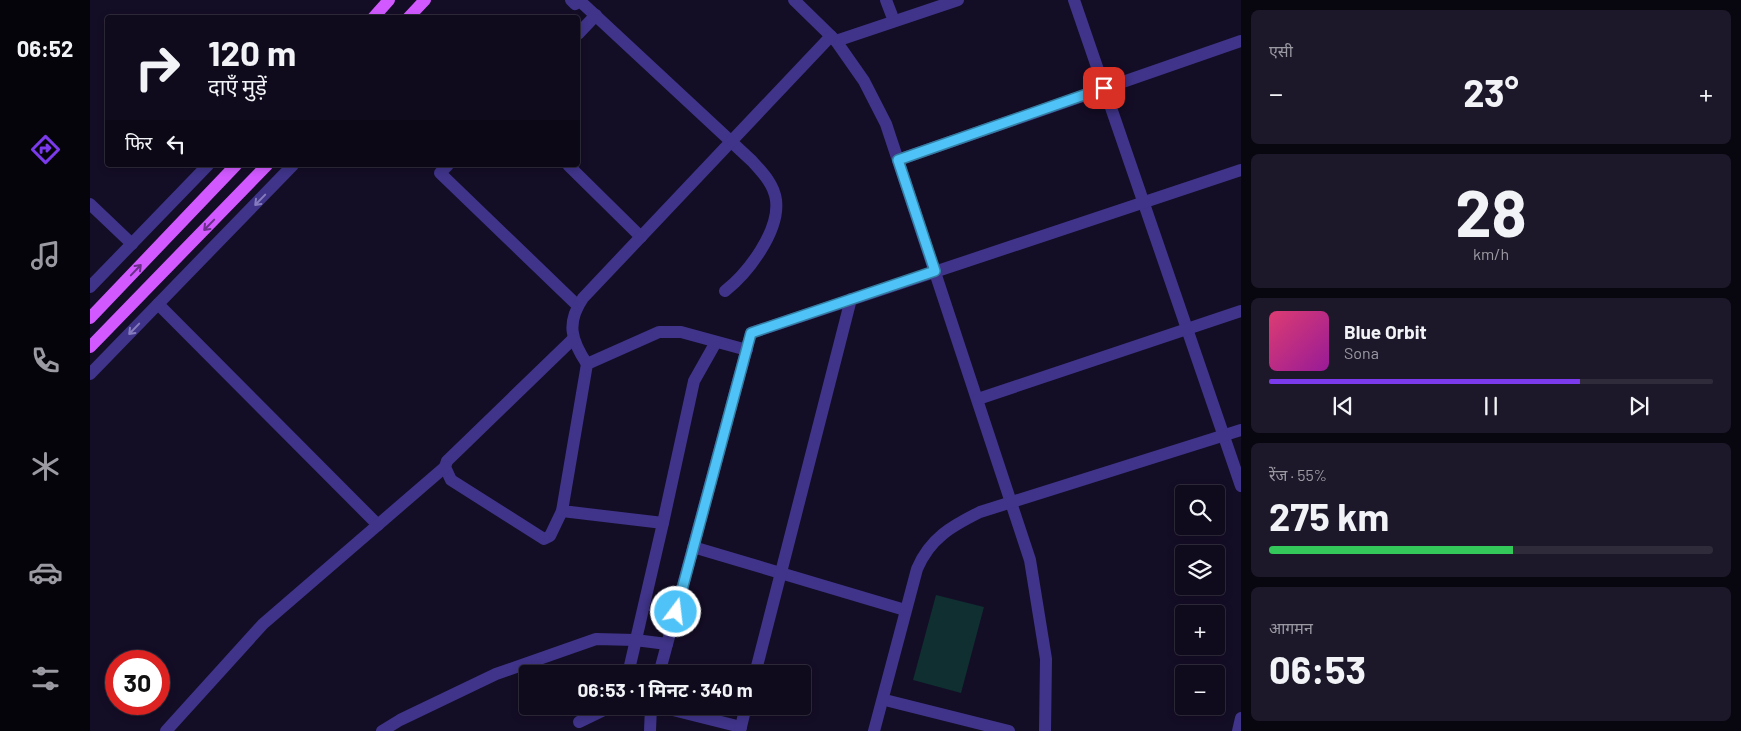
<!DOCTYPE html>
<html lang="hi">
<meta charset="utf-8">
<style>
body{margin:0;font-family:Barlow,"Noto Sans Devanagari",sans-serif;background:#1d1829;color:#f1f3f6;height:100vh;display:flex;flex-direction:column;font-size:19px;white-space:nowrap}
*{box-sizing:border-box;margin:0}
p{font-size:16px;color:#9b9aa3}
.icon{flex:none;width:28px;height:28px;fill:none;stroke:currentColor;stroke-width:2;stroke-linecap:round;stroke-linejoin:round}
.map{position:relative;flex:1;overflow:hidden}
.panel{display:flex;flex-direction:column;gap:10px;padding:10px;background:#08060f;width:500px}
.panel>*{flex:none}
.top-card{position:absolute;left:15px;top:15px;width:475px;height:152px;border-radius:5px;box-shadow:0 2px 8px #0003,0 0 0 1px #2f2b3b;background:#0f0a1c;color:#f1f3f6;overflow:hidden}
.buttons{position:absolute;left:1085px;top:485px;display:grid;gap:10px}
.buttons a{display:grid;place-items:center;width:50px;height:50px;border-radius:5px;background:#0f0a1c;box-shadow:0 2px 8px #0003,0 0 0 1px #2f2b3b;font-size:25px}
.speed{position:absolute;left:15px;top:650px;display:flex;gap:10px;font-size:25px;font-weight:700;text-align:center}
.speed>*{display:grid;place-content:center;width:65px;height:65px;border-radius:50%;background:#0f0a1c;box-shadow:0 2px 8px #0003,0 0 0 1px #2f2b3b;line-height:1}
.speed .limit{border:8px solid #d22;background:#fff;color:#111}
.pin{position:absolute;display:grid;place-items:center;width:42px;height:42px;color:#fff;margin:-21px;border-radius:10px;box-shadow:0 2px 8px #0006}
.me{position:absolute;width:55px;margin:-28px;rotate:15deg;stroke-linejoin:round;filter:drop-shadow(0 0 4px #0008)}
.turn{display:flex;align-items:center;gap:18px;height:105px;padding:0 20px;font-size:22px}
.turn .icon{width:65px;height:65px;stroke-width:2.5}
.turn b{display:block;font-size:35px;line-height:42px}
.then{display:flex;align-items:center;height:48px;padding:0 20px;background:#0003;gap:10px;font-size:19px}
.big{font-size:38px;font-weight:700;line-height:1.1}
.panel .card{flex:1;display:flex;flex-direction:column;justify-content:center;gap:8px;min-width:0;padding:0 18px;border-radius:8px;background:#1d1829}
.panel .dial{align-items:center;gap:0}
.dial b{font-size:65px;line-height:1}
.song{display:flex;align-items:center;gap:15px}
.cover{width:60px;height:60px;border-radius:8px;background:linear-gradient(135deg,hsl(340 70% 55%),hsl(300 70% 35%))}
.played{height:5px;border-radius:2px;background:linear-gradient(90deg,#7c3aed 70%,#2f2b3b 70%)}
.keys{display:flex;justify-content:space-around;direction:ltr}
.heat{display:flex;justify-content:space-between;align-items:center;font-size:28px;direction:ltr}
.charge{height:8px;border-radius:4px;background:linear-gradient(90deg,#34c759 55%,#2f2b3b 0)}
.trip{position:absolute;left:429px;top:665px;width:292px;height:50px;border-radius:5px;background:#0f0a1c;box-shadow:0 2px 8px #0003,0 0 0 1px #2f2b3b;font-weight:700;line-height:50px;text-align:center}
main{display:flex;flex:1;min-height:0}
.tab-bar{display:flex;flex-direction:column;width:90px;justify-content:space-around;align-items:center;background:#06040b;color:#9b9aa3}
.tab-bar .icon{width:35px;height:35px}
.tab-bar .active{color:#7c3aed}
.tab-bar b{font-size:22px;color:#f1f3f6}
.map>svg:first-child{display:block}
.green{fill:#0f2f31}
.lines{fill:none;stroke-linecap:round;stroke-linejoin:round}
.minor{stroke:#3f3489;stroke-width:12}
.major{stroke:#d159ff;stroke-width:12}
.oneway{stroke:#857bbe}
.oneway2{stroke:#692f88}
.route-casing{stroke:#337fa1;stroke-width:12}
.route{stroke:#4fc3f7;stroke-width:9}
</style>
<main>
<nav class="tab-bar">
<b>06:52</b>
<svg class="icon active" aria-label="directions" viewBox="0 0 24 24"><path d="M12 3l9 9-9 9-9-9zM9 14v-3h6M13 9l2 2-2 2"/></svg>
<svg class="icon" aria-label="music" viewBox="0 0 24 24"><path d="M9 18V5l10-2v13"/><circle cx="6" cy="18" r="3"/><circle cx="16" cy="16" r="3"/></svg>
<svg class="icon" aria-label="phone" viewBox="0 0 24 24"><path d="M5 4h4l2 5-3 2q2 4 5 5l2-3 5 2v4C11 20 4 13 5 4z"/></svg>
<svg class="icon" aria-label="climate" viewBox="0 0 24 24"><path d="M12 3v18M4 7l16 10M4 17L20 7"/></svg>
<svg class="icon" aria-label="car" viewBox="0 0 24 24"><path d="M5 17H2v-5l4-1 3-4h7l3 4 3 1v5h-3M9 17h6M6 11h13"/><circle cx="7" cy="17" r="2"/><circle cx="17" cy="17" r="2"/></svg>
<svg class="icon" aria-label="filters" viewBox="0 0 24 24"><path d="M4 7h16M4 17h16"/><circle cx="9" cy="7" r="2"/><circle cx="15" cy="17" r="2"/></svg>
</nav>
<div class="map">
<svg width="1151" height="731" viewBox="0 0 1151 731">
<rect width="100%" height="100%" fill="#140d26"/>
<polygon class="green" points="846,595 894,607 871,693 823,680"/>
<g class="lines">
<g class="minor">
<path d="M481,0L485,4L490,1L662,161C672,172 684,184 686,200C690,231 658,273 635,291"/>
<polyline points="704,0 746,41 774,81 796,124 940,560 956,659 955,731"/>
<polyline points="796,0 804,21"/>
<polyline points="984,0 1151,486"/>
<polyline points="488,34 506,15"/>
<polyline points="746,41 868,0"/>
<polyline points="808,160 1151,41"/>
<polyline points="358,165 350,173 488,306"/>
<polyline points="478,165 551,237"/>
<polyline points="0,204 42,244"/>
<polyline points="0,287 118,165"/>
<polyline points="68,304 288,525"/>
<path d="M497,364C481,340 476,323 493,298L741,36"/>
<polyline points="0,374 203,165"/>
<polyline points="888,399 1151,311"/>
<polyline points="472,511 460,536 454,539 361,480 355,467 357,461 483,339"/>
<polyline points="573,523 604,381 626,342"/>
<polyline points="603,547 815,610"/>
<polyline points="538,674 573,523 472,511 497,364 569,332 591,332 657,350"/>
<polyline points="569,674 661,333 1151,170"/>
<polyline points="665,674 761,299"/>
<polyline points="799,701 919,731"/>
<polyline points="567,706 651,727"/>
<polyline points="489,722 522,706"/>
<polyline points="76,731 173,624 355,467"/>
<polyline points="292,731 310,720 406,674 506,639 545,640 577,644"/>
<polyline points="560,731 561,706"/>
<polyline points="650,731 656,706"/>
<path d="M784,731L827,569C840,538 862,526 890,512L1151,430"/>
<polyline points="1148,731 1151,718"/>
</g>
<g class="major">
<polyline points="283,18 299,0"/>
<polyline points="318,18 335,0"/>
<polyline points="0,318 146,165"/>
<polyline points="0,347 177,165"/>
</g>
</g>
<defs><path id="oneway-shaft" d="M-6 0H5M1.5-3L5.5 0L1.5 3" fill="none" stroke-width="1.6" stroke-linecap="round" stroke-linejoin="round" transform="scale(1.25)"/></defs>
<g class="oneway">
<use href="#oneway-shaft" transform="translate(170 200) rotate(134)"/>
<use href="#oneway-shaft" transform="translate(44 329) rotate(134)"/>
</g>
<g class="oneway2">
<use href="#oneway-shaft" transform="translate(119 225) rotate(134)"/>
<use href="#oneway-shaft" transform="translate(46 270) rotate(-46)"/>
</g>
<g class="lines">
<g class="route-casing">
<polyline id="route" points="586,612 661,333 845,271 808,160 1014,88"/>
</g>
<use href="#route" class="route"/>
</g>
</svg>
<div class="buttons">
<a><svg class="icon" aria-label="search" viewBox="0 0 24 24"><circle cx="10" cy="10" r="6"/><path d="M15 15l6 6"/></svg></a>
<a><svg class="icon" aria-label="layers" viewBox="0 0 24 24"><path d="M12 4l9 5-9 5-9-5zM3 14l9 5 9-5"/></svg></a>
<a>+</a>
<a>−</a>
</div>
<div class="speed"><div class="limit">30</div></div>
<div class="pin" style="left:1014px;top:88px;background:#d93025"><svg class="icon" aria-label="arrive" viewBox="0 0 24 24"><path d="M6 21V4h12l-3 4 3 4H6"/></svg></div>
<svg class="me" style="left:586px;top:612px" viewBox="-20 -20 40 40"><circle r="17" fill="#4fc3f7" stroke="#fff" stroke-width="3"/><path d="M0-11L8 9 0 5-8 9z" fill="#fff"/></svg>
<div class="trip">06:53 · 1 मिनट · 340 m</div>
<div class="top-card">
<div class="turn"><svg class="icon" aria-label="right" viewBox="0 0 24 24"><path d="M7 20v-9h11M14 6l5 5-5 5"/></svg><div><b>120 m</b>दाएँ मुड़ें</div></div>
<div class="then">फिर<svg class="icon" aria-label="left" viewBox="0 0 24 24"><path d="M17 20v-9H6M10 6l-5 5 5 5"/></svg></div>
</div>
</div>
<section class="panel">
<div class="card"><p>एसी</p>
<div class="heat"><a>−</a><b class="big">23°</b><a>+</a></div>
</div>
<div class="card dial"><b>28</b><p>km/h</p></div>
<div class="card">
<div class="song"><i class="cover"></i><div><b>Blue Orbit</b><p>Sona</p></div></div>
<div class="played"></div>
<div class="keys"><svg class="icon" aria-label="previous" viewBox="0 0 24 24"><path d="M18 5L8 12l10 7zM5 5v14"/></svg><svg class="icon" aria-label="pause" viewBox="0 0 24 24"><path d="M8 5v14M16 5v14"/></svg><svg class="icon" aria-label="next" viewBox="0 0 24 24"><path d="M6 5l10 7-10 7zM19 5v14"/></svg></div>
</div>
<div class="card"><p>रेंज · 55%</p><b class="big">275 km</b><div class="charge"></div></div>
<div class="card"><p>आगमन</p><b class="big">06:53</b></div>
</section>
</main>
